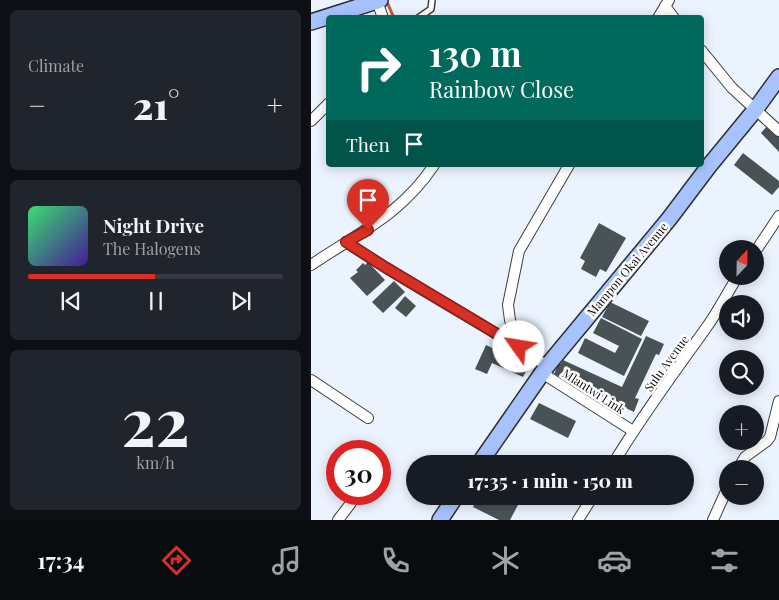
<!DOCTYPE html>
<meta charset="utf-8">
<style>
body{margin:0;font-family:"Playfair Display",serif;background:#20242c;color:#f1f3f6;height:100vh;display:flex;flex-direction:column;font-size:19px;white-space:nowrap}
*{box-sizing:border-box;margin:0}
p{font-size:16px;color:#9ea1a6}
.icon{flex:none;width:28px;height:28px;fill:none;stroke:currentColor;stroke-width:2;stroke-linecap:round;stroke-linejoin:round}
.map{position:relative;flex:1;overflow:hidden}
.drawer{display:flex;flex-direction:column;gap:10px;padding:10px;background:#0d0f14;width:311px}
.drawer>*{flex:none}
.guide{position:absolute;left:15px;top:15px;width:378px;height:152px;border-radius:5px;box-shadow:0 2px 12px #0003;background:#00695c;color:#fff;overflow:hidden}
.needle{width:32px;rotate:22deg}
.controls{position:absolute;left:408px;top:240px;display:grid;gap:10px}
.controls a{display:grid;place-items:center;width:45px;height:45px;border-radius:50%;background:#171b24;box-shadow:0 2px 12px #0003;font-size:25px}
.speed{position:absolute;left:15px;top:440px;display:flex;gap:10px;font-size:25px;font-weight:700;text-align:center}
.speed>*{display:grid;place-content:center;width:65px;height:65px;border-radius:50%;background:#171b24;box-shadow:0 2px 12px #0003;line-height:1}
.speed .limit{border:8px solid #d22;background:#fff;color:#111}
.pin{position:absolute;display:grid;place-items:center;width:42px;height:42px;color:#fff;margin:-51px -21px;border-radius:50% 50% 50% 0;rotate:-45deg;box-shadow:0 0 5px #0007}
.pin .icon{rotate:45deg}
.me{position:absolute;width:55px;margin:-28px;rotate:302deg;stroke-linejoin:round;filter:drop-shadow(0 0 4px #0008)}
.turn{display:flex;align-items:center;gap:18px;height:105px;padding:0 20px;font-size:22px}
.turn .icon{width:65px;height:65px;stroke-width:2.5}
.turn b{display:block;font-size:35px;line-height:42px}
.then{display:flex;align-items:center;height:48px;padding:0 20px;background:#0003;gap:10px;font-size:19px}
.big{font-size:38px;font-weight:800;line-height:1.1}
.drawer .card{flex:1;display:flex;flex-direction:column;justify-content:center;gap:8px;min-width:0;padding:0 18px;border-radius:8px;background:#20242c}
.drawer .dial{align-items:center;gap:0}
.dial b{font-size:65px;line-height:1}
.song{display:flex;align-items:center;gap:15px}
.cover{width:60px;height:60px;border-radius:8px;background:linear-gradient(135deg,hsl(140 70% 55%),hsl(260 70% 35%))}
.played{height:5px;border-radius:2px;background:linear-gradient(90deg,#d93025 50%,#363941 50%)}
.keys{display:flex;justify-content:space-around;direction:ltr}
.heat{display:flex;justify-content:space-between;align-items:center;font-size:28px;direction:ltr}
.trip{position:absolute;left:95px;top:455px;width:288px;height:50px;border-radius:25px;background:#171b24;box-shadow:0 2px 12px #0003;font-weight:800;line-height:50px;text-align:center}
.tabs{display:flex;height:80px;justify-content:space-around;align-items:center;background:#090b0e;color:#9ea1a6}
.tabs .icon{width:35px;height:35px}
.tabs .on{color:#d93025}
.tabs b{font-size:22px;color:#f1f3f6}
main{display:flex;flex:1;min-height:0}
.map>svg:first-child{display:block}
.lines{fill:none;stroke-linecap:round;stroke-linejoin:round}
.stream{stroke:#cc5438;stroke-width:3}
.building{fill:#495255}
.lane-casing{stroke:#3f3f3f;stroke-width:8}
.street-casing{stroke:#3f3f3f;stroke-width:12}
.secondary-casing{stroke:#2e2e2e;stroke-width:18}
.lane{stroke:#fff;stroke-width:5}
.street{stroke:#fff;stroke-width:10}
.secondary{stroke:#a7c3fe;stroke-width:15}
.route-casing{stroke:#8d1f18;stroke-width:12}
.route{stroke:#d93025;stroke-width:9}
.labels{text-anchor:middle;dominant-baseline:central;stroke-width:5;stroke-linejoin:round;paint-order:stroke}
.street-label{font-size:12px;fill:#0c0c0c;stroke:#fff}
</style>
<main>
<section class="drawer">
<div class="card"><p>Climate</p>
<div class="heat"><a>−</a><b class="big">21°</b><a>+</a></div>
</div>
<div class="card">
<div class="song"><i class="cover"></i><div><b>Night Drive</b><p>The Halogens</p></div></div>
<div class="played"></div>
<div class="keys"><svg class="icon" aria-label="previous" viewBox="0 0 24 24"><path d="M18 5L8 12l10 7zM5 5v14"/></svg><svg class="icon" aria-label="pause" viewBox="0 0 24 24"><path d="M8 5v14M16 5v14"/></svg><svg class="icon" aria-label="next" viewBox="0 0 24 24"><path d="M6 5l10 7-10 7zM19 5v14"/></svg></div>
</div>
<div class="card dial"><b>22</b><p>km/h</p></div>
</section>
<div class="map">
<svg width="468" height="520" viewBox="0 0 468 520">
<rect width="100%" height="100%" fill="#ebf3ff"/>
<g class="lines">
<polyline class="stream" points="76,2 83,18"/>
</g>
<g class="building">
<polygon points="457,125 468,135 468,152 450,133"/>
<polygon points="432,153 468,181 468,187 461,195 423,165"/>
<polygon points="288,223 315,238 295,272 289,269 285,277 270,269 274,261 269,258"/>
<polygon points="57,262 74,280 56,296 39,278 47,272 45,270 52,263 54,265"/>
<polygon points="83,281 94,292 72,313 61,302"/>
<polygon points="94,296 105,306 95,317 84,308"/>
<polygon points="299,302 338,321 330,336 291,317"/>
<polygon points="290,318 331,339 313,376 267,353 274,338 304,353 308,346 282,333"/>
<polygon points="335,336 353,344 348,355 345,354 324,398 328,399 323,412 243,374 248,363 250,364 252,360 311,387"/>
<polygon points="175,345 218,365 212,377 181,363 176,374 164,369"/>
<polygon points="228,403 265,421 257,438 219,419"/>
<polygon points="167,496 195,496 208,503 199,520 188,520 162,507"/>
</g>
<g class="lines">
<g class="lane-casing">
<polyline id="lane" points="107,18 120,9 121,0"/>
</g>
<g class="street-casing">
<g id="street">
<polyline points="66,1 72,18"/>
<polyline points="354,6 363,18"/>
<polyline points="347,18 358,0"/>
<polyline points="390,50 421,88 468,131"/>
<polyline points="0,121 18,103"/>
<path d="M35,242C100,286 171,322 236,366"/>
<polyline points="444,252 468,216"/>
<path d="M0,265C46,234 91,214 123,165"/>
<polyline points="208,347 199,320 197,305 208,251 258,165"/>
<polyline points="231,373 322,431"/>
<polyline points="0,380 57,418"/>
<path d="M302,464C330,417 363,373 395,328C407,312 416,293 427,276"/>
<polyline points="427,469 434,457 456,441 459,437 468,401"/>
<polyline points="27,520 40,503"/>
<polyline points="267,520 282,496"/>
<polyline points="402,520 416,489"/>
</g>
</g>
<g class="secondary-casing">
<g id="secondary">
<polyline points="0,22 69,0"/>
<polyline points="168,464 236,366 358,219 398,166 444,110 468,77"/>
<polyline points="129,520 145,496"/>
</g>
</g>
<use href="#lane" class="lane"/>
<use href="#street" class="street"/>
<use href="#secondary" class="secondary"/>
</g>
<g class="lines">
<g class="route-casing">
<polyline id="route" points="57,230 35,242 74,267 208,347"/>
</g>
<use href="#route" class="route"/>
</g>
<g class="labels">
<g class="street-label">
<text transform="translate(316 269) rotate(-50)">Mampon Okai Avenue</text>
<text transform="translate(355 363) rotate(-54)">Sulu Avenue</text>
<text transform="translate(283 391) rotate(33)">Mlantwi Link</text>
</g>
</g>
</svg>
<div class="controls">
<a><svg class="needle" viewBox="-14 -14 28 28"><path d="M0-13l5 13h-10z" fill="#e53935"/><path d="M0 13l5-13h-10z" fill="#9ea1a6"/></svg></a>
<a><svg class="icon" aria-label="sound" viewBox="0 0 24 24"><path d="M4 9h4l5-4v14l-5-4H4zM17 9q2 3 0 6"/></svg></a>
<a><svg class="icon" aria-label="search" viewBox="0 0 24 24"><circle cx="10" cy="10" r="6"/><path d="M15 15l6 6"/></svg></a>
<a>+</a>
<a>−</a>
</div>
<div class="speed"><div class="limit">30</div></div>
<div class="pin" style="left:57px;top:230px;background:#d93025"><svg class="icon" aria-label="arrive" viewBox="0 0 24 24"><path d="M6 21V4h12l-3 4 3 4H6"/></svg></div>
<svg class="me" style="left:208px;top:347px" viewBox="-20 -20 40 40"><circle r="19" fill="#fff"/><path d="M0-13L10 11 0 6-10 11z" fill="#d93025"/></svg>
<div class="trip">17:35 · 1 min · 150 m</div>
<div class="guide">
<div class="turn"><svg class="icon" aria-label="right" viewBox="0 0 24 24"><path d="M7 20v-9h11M14 6l5 5-5 5"/></svg><div><b>130 m</b>Rainbow Close</div></div>
<div class="then">Then<svg class="icon" aria-label="arrive" viewBox="0 0 24 24"><path d="M6 21V4h12l-3 4 3 4H6"/></svg></div>
</div>
</div>
</main>
<nav class="tabs">
<b>17:34</b>
<svg class="icon on" aria-label="directions" viewBox="0 0 24 24"><path d="M12 3l9 9-9 9-9-9zM9 14v-3h6M13 9l2 2-2 2"/></svg>
<svg class="icon" aria-label="music" viewBox="0 0 24 24"><path d="M9 18V5l10-2v13"/><circle cx="6" cy="18" r="3"/><circle cx="16" cy="16" r="3"/></svg>
<svg class="icon" aria-label="phone" viewBox="0 0 24 24"><path d="M5 4h4l2 5-3 2q2 4 5 5l2-3 5 2v4C11 20 4 13 5 4z"/></svg>
<svg class="icon" aria-label="climate" viewBox="0 0 24 24"><path d="M12 3v18M4 7l16 10M4 17L20 7"/></svg>
<svg class="icon" aria-label="car" viewBox="0 0 24 24"><path d="M5 17H2v-5l4-1 3-4h7l3 4 3 1v5h-3M9 17h6M6 11h13"/><circle cx="7" cy="17" r="2"/><circle cx="17" cy="17" r="2"/></svg>
<svg class="icon" aria-label="filters" viewBox="0 0 24 24"><path d="M4 7h16M4 17h16"/><circle cx="9" cy="7" r="2"/><circle cx="15" cy="17" r="2"/></svg>
</nav>
